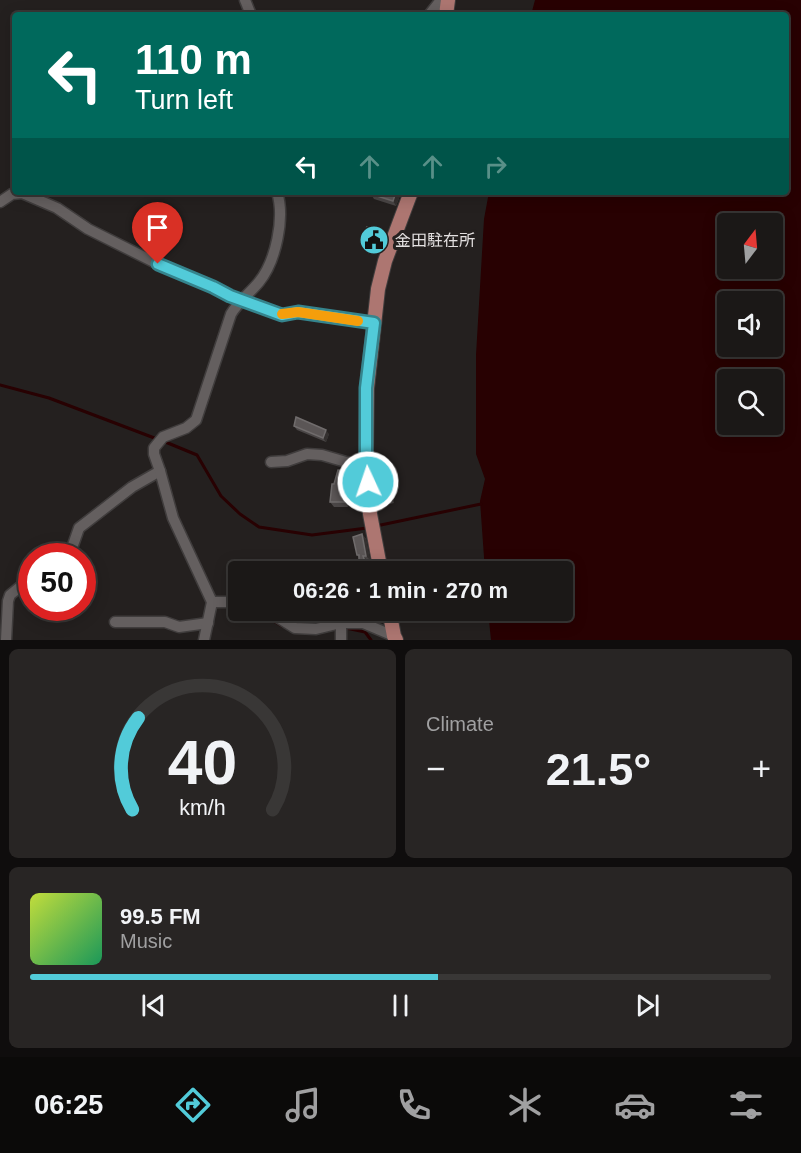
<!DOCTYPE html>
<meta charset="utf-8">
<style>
body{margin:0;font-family:Arial,"Noto Sans JP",sans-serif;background:#282524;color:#f1f3f6;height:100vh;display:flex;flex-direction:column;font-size:22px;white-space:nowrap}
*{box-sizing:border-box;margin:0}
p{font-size:20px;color:#a0a0a1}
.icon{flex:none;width:33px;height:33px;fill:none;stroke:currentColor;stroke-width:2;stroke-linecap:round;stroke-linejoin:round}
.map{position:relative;height:640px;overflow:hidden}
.details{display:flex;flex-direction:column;gap:9px;padding:9px;background:#0f0d0d;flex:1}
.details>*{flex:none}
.top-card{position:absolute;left:12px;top:12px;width:777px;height:183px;border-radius:6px;box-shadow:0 3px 15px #0003,0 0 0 2px #393736;background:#00695c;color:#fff;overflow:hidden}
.needle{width:39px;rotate:16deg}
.buttons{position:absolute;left:717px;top:213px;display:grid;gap:12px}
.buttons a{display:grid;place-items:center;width:66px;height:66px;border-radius:6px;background:#1b1817;box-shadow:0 3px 15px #0003,0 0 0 2px #393736;font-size:30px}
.speed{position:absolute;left:18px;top:543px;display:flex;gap:12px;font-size:30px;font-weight:700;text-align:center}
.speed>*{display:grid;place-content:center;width:78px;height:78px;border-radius:50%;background:#1b1817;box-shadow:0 3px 15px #0003,0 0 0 2px #393736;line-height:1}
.speed .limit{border:9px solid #d22;background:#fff;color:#111}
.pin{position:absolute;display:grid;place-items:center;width:51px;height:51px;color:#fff;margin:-62px -26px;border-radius:50% 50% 50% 0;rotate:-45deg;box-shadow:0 0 6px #0007}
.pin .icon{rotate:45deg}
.me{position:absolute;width:66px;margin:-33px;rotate:357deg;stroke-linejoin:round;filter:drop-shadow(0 0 4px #0008)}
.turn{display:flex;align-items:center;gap:21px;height:126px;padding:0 24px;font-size:27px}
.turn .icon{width:78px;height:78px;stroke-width:2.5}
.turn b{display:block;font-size:42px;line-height:51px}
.lanes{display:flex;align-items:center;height:57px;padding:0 24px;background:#0003;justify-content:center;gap:30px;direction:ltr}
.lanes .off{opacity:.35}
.big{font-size:45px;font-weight:700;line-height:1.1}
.details .card{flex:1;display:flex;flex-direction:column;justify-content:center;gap:9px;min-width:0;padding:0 21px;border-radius:9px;background:#282524}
.details .dial{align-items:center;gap:0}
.dial svg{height:156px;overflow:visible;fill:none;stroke:#393736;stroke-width:7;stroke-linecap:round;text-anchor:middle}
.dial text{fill:#f1f3f6;stroke:none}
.song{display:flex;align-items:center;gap:18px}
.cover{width:72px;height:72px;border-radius:9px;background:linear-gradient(135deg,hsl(70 70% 55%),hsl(150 70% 35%))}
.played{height:6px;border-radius:3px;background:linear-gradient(90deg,#52cbd9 55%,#393736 55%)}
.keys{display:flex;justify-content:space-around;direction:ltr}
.heat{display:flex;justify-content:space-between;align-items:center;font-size:33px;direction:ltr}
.details .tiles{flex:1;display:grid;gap:9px;grid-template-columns:1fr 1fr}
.card:last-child{grid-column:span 2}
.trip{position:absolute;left:228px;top:561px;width:345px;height:60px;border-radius:6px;background:#1b1817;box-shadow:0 3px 15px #0003,0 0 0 2px #393736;font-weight:700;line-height:60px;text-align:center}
.dock{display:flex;height:96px;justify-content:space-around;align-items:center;background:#0b0a09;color:#a0a0a1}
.dock .icon{width:42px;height:42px}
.dock .active{color:#52cbd9}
.dock b{font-size:27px;color:#f1f3f6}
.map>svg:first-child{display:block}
.water{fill:#280102;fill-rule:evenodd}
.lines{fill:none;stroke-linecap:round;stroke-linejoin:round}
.stream{stroke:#280102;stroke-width:3}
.minor-casing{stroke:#403d3d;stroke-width:13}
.major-casing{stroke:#403d3d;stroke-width:16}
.minor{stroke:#645f5f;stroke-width:10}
.major{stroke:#ad7671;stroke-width:14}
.wall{fill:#4a4646}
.shaded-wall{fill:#34302f}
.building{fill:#5b5656;stroke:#706c6c;stroke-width:1.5}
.route-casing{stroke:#35848d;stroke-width:15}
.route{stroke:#52cbd9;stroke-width:10}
.slow{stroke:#f59e0b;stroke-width:10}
.labels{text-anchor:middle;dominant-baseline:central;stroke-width:6;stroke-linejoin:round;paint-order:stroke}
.poi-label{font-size:16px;fill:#e3e0e0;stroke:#24201f;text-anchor:start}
</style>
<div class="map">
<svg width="801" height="640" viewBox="0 0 801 640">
<rect width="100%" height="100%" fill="#24201f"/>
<path class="water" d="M535,0H801V640H491L488,611L562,610V572L485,571L480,501L485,479L476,454V355L484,219L489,192H786V15H531ZM728,224H772V268H728ZM728,302H772V346H728ZM728,380H772V424H728Z"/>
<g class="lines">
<g class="stream">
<polyline points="0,385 49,398 157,439"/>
<polyline points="163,441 197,455 221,496 240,514 259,527 312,535 367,528"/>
<polyline points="376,526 481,504"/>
<polyline points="255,610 282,626"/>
<polyline points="346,628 365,632 371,640"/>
</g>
<g class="minor-casing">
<g id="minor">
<polyline points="245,0 251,15"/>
<polyline points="429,15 441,0"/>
<polyline points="0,202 12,194 22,193 57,208 88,229 158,264 213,287 230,296 282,315 298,312 374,323"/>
<polyline points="271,462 287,461 307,454 322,455 346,462 367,465"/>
<polyline points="60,556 72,548 79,528 132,487 160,471"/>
<polyline points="212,602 238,602"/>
<polyline points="266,610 295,628 316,629 341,623 363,623 394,636"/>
<polyline points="115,622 165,622 179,627 208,623"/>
<polyline points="341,623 341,640"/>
<polyline points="6,640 8,601 10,595 32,577"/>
<path d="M204,640L212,602L173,518L160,471L154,454V448L163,437L186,428L196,420L231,314C238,302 250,293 259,282C276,261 285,218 277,192"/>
</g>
</g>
<g class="major-casing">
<g id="major">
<polyline points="446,15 448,0"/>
<polyline points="381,572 370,514 366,452 367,388 378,289 385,261 411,192"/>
<polyline points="389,610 394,636 396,640"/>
</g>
</g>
<use href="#minor" class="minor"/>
<use href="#major" class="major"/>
</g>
<g class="wall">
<polygon points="401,193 396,206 374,199 371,194"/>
<polygon points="380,234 384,239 380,247 377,245 376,247 366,241 362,236"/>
<polygon points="294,426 329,434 326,442 297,430"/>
<polygon points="355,471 358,475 359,487 349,486 348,507 334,507 330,502 334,484"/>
<polygon points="388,477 392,482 394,503 385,505 381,500"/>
<polygon points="362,534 366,539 370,560 359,558 357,555"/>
</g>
<g class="shaded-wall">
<polygon points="396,192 400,192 401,193 396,206 393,201"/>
<polygon points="380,234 384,239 380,247 376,242"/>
<polygon points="326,430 329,434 326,442 323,438"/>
<polygon points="355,471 358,475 359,487 356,482"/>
<polygon points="388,477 392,482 394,503 391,499"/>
<polygon points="346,481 349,486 348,507 345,502"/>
<polygon points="362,534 366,539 370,560 366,556"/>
<polygon points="363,556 367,560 371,572 369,572"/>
</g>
<g class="building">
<polygon points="372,192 396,192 393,201 371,194"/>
<polygon points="367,227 380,234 376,242 374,241 373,242 362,236"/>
<polygon points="296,417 326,430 323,438 294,426"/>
<polygon points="338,470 355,471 356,482 346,481 345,502 330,502 332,484 334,484"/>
<polygon points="388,477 391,499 381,500 379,479"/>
<polygon points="362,534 366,556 363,556 369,572 359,572 359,555 357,555 353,537"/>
</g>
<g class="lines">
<g class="route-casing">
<polyline id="route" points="158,264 213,287 230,296 282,315 298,312 374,323 366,388 366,452 368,482"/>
</g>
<use href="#route" class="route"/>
<polyline class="slow" points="282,314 298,312 358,321"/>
</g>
<defs>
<g id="civic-disc" transform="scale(1.5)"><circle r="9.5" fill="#52cbd9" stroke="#24201f"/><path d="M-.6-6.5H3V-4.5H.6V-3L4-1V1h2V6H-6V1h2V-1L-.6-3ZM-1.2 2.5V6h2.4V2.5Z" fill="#111"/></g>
</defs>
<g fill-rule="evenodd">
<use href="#civic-disc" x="374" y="240"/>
</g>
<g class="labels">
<g class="poi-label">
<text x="395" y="240">金田駐在所</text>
</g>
</g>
</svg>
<div class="buttons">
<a><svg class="needle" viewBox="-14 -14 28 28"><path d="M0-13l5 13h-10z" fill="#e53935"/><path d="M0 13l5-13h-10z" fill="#a0a0a1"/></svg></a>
<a><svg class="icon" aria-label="sound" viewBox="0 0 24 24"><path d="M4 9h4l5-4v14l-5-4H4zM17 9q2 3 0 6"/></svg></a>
<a><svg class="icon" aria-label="search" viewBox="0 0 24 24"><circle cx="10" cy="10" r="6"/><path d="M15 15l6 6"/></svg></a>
</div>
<div class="speed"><div class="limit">50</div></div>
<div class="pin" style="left:158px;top:264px;background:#d93025"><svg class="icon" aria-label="arrive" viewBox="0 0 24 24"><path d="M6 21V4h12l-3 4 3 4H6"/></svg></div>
<svg class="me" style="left:368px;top:482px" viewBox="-20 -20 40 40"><circle r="17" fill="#52cbd9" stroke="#fff" stroke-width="3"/><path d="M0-11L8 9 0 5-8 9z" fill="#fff"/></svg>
<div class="trip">06:26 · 1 min · 270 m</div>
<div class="top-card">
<div class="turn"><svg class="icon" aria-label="left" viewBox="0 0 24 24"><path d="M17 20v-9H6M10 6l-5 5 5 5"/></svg><div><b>110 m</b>Turn left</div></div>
<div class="lanes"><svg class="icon" aria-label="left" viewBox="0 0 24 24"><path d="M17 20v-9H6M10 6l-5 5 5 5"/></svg><svg class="icon off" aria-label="ahead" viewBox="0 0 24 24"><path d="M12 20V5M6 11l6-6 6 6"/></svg><svg class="icon off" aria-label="ahead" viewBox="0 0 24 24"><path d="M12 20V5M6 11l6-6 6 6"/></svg><svg class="icon off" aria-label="right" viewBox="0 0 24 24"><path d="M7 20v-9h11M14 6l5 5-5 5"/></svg></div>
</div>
</div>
<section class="details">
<div class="tiles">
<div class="card dial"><svg viewBox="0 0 100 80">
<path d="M14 69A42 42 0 1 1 86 69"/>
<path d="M14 69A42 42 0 0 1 17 22" stroke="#52cbd9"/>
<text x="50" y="56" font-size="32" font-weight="700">40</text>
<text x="50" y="72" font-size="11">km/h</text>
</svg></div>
<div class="card"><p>Climate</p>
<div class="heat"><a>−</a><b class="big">21.5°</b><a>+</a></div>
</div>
<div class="card">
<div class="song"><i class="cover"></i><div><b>99.5 FM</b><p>Music</p></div></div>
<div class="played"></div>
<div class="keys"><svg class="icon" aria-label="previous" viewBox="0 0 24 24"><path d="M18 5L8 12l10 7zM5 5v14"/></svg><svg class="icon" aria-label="pause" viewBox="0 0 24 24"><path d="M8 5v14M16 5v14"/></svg><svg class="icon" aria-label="next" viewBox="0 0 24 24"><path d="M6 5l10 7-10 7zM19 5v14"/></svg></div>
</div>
</div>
</section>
<nav class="dock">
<b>06:25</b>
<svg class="icon active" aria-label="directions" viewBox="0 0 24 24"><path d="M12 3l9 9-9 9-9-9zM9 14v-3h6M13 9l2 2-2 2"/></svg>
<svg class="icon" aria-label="music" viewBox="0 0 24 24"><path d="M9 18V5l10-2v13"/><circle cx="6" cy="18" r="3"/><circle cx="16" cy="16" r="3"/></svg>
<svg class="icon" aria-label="phone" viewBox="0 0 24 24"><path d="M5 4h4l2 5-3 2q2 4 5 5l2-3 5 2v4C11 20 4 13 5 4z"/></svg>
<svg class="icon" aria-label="climate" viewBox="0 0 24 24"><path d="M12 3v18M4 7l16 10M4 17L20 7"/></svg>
<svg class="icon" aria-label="car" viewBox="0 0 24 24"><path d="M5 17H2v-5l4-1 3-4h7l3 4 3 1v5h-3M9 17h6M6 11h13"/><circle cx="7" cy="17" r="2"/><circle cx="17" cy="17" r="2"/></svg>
<svg class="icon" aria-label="filters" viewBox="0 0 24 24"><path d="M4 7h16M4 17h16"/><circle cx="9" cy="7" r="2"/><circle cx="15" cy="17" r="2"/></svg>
</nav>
